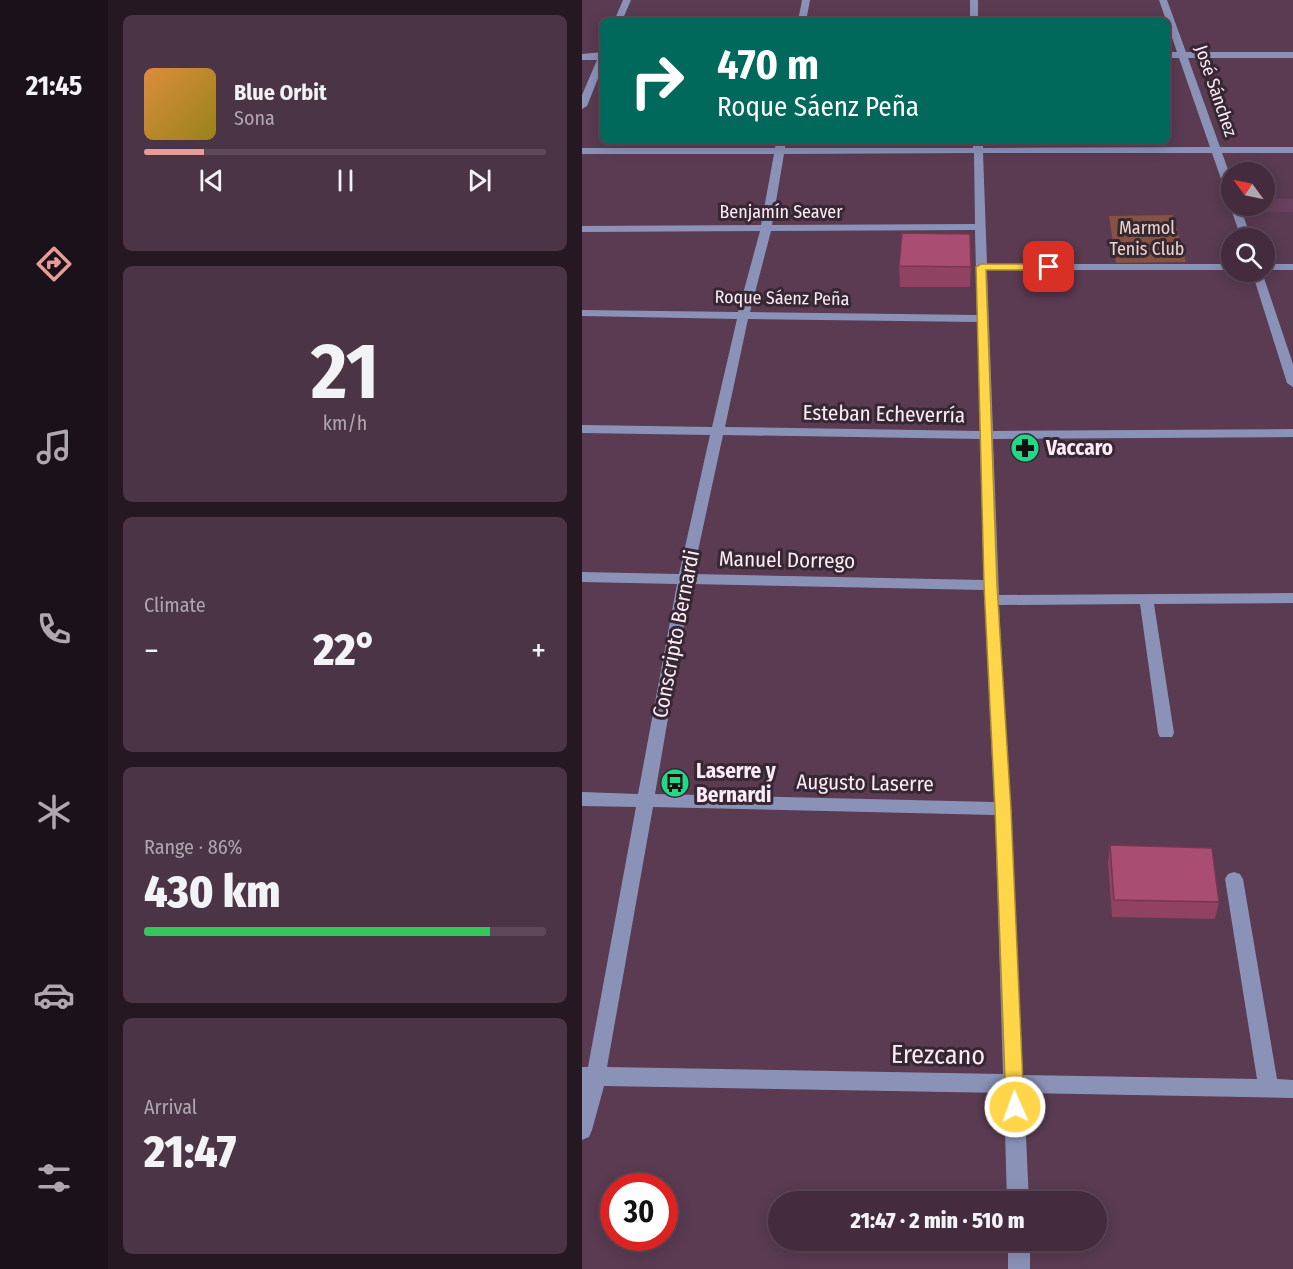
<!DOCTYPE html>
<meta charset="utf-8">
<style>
body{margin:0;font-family:"Fira Sans Condensed",sans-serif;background:#4b3445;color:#f1f3f6;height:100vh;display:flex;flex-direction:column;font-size:22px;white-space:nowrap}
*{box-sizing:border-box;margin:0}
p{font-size:20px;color:#afa7b0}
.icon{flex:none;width:33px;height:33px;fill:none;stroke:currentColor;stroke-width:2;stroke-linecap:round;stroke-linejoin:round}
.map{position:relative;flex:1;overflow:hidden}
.details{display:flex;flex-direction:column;gap:15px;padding:15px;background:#251822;width:474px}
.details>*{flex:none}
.guide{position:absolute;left:18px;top:18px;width:570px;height:126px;border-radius:9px;box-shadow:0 3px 15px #0003,0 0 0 2px #5c4858;background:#00695c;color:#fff;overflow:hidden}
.needle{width:39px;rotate:303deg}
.fabs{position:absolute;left:639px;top:162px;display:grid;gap:12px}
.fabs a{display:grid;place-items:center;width:54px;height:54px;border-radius:50%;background:#442c3e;box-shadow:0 3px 15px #0003,0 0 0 2px #5c4858;font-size:30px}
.speed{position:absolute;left:18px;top:1173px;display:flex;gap:12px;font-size:30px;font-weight:700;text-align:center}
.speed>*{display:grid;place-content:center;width:78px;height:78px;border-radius:50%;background:#442c3e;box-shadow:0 3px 15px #0003,0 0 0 2px #5c4858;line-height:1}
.speed .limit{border:9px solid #d22;background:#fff;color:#111}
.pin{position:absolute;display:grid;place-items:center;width:51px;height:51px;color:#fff;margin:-26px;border-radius:12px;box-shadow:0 3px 9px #0006}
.me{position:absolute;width:66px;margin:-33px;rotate:358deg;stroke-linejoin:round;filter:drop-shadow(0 0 4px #0008)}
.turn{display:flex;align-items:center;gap:21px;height:126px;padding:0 18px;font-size:27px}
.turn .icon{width:78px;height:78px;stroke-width:2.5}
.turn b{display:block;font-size:42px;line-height:51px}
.big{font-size:45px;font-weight:800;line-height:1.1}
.details .tile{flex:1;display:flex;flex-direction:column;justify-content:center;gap:9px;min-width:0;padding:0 21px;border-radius:9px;background:#4b3445}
.details .dial{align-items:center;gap:0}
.dial b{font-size:78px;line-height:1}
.song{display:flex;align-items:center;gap:18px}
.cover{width:72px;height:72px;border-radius:9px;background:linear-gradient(135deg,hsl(30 70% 55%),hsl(50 70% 35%))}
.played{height:6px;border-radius:3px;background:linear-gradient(90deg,#e69b98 15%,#5c4858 15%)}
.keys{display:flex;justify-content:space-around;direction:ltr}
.heat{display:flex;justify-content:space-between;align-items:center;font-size:33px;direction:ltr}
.charge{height:9px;border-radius:4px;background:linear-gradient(90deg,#34c759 86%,#5c4858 0)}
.trip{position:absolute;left:186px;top:1191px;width:339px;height:60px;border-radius:30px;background:#442c3e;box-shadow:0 3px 15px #0003,0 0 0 2px #5c4858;font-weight:800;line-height:60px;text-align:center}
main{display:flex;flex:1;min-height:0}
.tab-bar{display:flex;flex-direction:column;width:108px;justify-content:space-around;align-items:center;background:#1b1219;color:#afa7b0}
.tab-bar .icon{width:42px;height:42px}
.tab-bar .current{color:#e69b98}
.tab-bar b{font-size:27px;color:#f1f3f6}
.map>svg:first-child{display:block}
.built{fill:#67415d}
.green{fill:#885243}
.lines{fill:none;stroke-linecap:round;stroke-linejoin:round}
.minor{fill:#8b92b8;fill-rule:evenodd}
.wall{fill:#914262}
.building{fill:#a94d72;stroke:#763650;stroke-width:1.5}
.route{fill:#ffd54a;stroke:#a68a30;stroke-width:1.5}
.labels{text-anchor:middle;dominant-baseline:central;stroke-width:6;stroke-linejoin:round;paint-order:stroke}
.far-street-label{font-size:18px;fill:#feeaf8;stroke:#362832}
.far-park-label{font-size:18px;fill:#eed4cc;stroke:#362832}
.street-label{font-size:21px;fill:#feeaf8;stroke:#362832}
.poi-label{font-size:21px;font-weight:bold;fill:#feeaf8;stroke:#362832;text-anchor:start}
.near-street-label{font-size:26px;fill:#feeaf8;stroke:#362832}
</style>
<main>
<nav class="tab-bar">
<b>21:45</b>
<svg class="icon current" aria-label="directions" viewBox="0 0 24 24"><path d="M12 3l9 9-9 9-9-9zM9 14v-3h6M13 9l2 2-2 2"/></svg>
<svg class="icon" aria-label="music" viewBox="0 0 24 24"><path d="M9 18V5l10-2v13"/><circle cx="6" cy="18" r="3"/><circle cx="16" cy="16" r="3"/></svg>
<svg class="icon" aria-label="phone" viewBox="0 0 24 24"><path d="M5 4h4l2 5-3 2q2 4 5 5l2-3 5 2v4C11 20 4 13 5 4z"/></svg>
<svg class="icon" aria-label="climate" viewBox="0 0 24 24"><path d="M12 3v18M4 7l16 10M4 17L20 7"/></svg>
<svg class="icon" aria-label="car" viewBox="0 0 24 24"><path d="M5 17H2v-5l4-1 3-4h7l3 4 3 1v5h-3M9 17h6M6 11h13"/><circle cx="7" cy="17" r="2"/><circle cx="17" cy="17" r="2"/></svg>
<svg class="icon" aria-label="filters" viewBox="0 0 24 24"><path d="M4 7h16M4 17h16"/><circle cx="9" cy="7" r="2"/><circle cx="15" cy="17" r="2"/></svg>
</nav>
<section class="details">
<div class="tile">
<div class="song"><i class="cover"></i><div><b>Blue Orbit</b><p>Sona</p></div></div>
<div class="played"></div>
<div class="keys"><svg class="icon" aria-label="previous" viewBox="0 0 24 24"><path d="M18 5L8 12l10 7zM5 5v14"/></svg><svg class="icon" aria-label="pause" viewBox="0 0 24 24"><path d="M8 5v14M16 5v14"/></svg><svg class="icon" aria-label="next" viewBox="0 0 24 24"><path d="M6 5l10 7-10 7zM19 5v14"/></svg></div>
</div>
<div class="tile dial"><b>21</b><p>km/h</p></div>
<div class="tile"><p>Climate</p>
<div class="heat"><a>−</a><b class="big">22°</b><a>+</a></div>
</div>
<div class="tile"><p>Range · 86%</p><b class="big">430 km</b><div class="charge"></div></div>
<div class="tile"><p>Arrival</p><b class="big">21:47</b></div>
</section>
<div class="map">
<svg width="711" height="1269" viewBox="0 0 711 1269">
<rect width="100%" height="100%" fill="#5a3b52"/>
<polygon class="built" points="683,199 711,199 711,212 671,212 669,206 682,206"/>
<polygon class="green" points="591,215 604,262 534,263 527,216"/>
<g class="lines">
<g class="minor">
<polygon points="41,0 49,0 40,21 32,21"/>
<polygon points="220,0 228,0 224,21 216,21"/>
<rect x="388" y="0" width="8" height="21"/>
<path d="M577,0H585L604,52H711V58H606L638,147H711V153H640L650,180V199L645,196L630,153H401L405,264H650V270H405L411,431L711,429V437L411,439L417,595L711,593V603L572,604L592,733L590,737H578L576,733L558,604L417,605L441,1075L675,1079L643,879L646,874L652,872L658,874L661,879L695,1079L711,1080V1098L442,1093L447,1202H425L422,1093L22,1086L10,1130L7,1137L0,1140V1067H6L54,807L0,806V792L56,794L95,584L0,582V572L97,574L128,435L0,433V425L130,427L155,319L0,316V310L156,312L178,231L0,232V226L179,225L192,154H0V148H193L194,141H204L203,148H391V141H401V148L628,147L597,58H585V52H595ZM392,153L393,224L190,225L202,154ZM393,230L395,315L168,312L189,231ZM166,319L396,322L398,431L143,427ZM141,435L398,439L402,580L111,574ZM109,584L402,590L412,802L73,794ZM71,807L413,815L421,1074L25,1067Z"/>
<polygon points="21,52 21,66 5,106 0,109 0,95 15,60 0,60 0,54"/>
<polygon points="649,204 658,206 669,238 659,238 648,206"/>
<rect x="682" y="264" width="29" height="6"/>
<polygon points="670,272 680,272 711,364 711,387 705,383"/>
<rect x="426" y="1240" width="22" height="29"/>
</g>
</g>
<g class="wall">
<polygon points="317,266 389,267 388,287 318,287"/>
<polygon points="528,845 637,902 633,919 530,917 526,863"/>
</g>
<g class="building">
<polygon points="320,233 388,234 389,267 317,266"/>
<polygon points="528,845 630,848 637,902 532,900"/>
</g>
<polygon class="route" points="399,264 467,264 472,267 467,270 404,270 415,585 429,809 442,1107 439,1113 433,1115 426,1113 424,1107 413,809 402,585 394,267"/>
<defs>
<g id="pharmacy-disc" transform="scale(1.5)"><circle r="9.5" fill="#21d887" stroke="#362832"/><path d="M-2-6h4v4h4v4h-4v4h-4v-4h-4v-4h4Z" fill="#111"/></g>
<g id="bus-disc" transform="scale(1.5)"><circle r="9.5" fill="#21d887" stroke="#362832"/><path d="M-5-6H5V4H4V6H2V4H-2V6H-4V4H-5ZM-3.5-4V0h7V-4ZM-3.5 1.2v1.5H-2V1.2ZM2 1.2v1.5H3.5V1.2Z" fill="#111"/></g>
</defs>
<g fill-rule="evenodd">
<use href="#pharmacy-disc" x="443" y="448"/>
<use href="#bus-disc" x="93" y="783"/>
</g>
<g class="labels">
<g class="far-street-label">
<text transform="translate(634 91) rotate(71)">José Sánchez</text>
<text x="199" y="212">Benjamín Seaver</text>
<text transform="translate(200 298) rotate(1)">Roque Sáenz Peña</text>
</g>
<g class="far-park-label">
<text x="565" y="228">Marmol<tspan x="565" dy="21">Tenis Club</tspan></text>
</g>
<g class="street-label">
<text transform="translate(302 414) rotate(1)">Esteban Echeverría</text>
<text transform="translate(205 560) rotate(1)">Manuel Dorrego</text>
<text transform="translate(94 634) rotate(-79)">Conscripto Bernardi</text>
<text transform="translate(283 783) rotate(1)">Augusto Laserre</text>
</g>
<g class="poi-label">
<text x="464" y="448">Vaccaro</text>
<text x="114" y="771">Laserre y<tspan x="114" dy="24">Bernardi</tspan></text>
</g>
<g class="near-street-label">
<text transform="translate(356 1055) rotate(1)">Erezcano</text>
</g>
</g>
</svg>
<div class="fabs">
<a><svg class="needle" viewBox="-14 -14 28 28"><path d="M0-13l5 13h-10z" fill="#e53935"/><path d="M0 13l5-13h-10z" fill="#afa7b0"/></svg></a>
<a><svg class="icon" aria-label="search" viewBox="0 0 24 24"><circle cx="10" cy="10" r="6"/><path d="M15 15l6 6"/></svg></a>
</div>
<div class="speed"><div class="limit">30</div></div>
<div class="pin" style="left:467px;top:267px;background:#d93025"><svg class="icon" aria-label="arrive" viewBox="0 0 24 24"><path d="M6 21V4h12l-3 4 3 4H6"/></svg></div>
<svg class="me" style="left:433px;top:1107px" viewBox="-20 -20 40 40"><circle r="17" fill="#ffd54a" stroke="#fff" stroke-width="3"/><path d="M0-11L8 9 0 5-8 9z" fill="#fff"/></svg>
<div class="trip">21:47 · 2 min · 510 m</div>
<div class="guide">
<div class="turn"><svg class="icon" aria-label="right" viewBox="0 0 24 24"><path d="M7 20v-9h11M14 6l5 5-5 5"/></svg><div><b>470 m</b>Roque Sáenz Peña</div></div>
</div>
</div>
</main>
